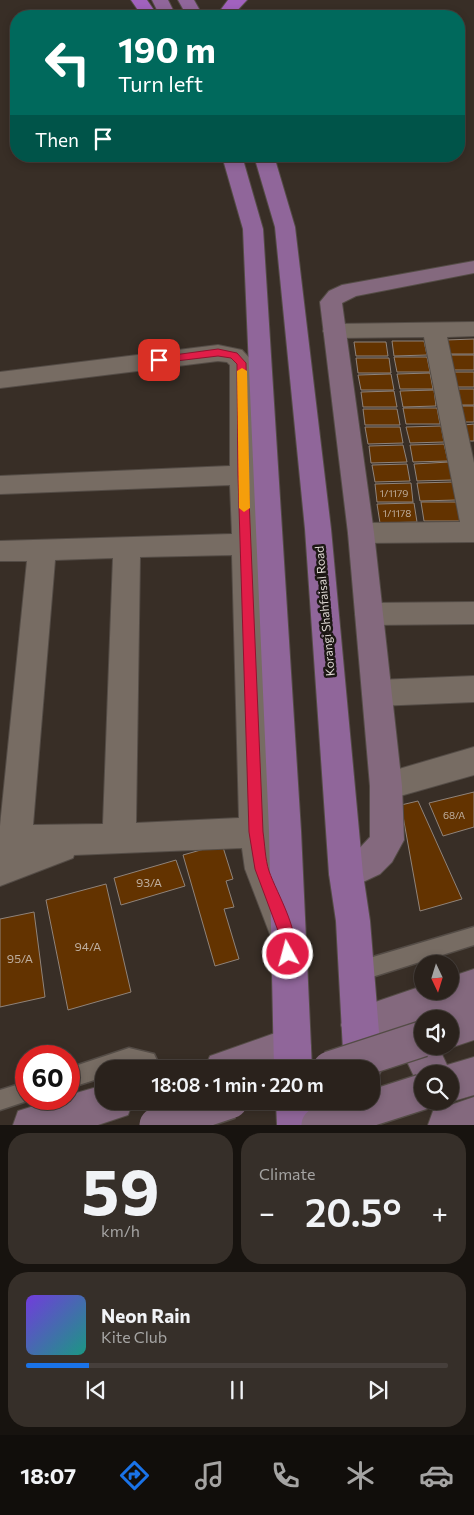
<!DOCTYPE html>
<meta charset="utf-8">
<style>
body{margin:0;font-family:Commissioner,sans-serif;background:#362f29;color:#f1f3f6;height:100vh;display:flex;flex-direction:column;font-size:19px;white-space:nowrap}
*{box-sizing:border-box;margin:0}
p{font-size:16px;color:#a5a4a3}
.icon{flex:none;width:28px;height:28px;fill:none;stroke:currentColor;stroke-width:2;stroke-linecap:round;stroke-linejoin:round}
.map{position:relative;height:1125px;overflow:hidden}
.details{display:flex;flex-direction:column;gap:8px;padding:8px;background:#17130f;flex:1}
.details>*{flex:none}
.banner{position:absolute;left:10px;top:10px;width:455px;height:152px;border-radius:20px;box-shadow:0 2px 8px #0003,0 0 0 1px #463f3b;background:#00695c;color:#fff;overflow:hidden}
.needle{width:32px;rotate:176deg}
.tools{position:absolute;left:414px;top:955px;display:grid;gap:10px}
.tools a{display:grid;place-items:center;width:45px;height:45px;border-radius:50%;background:#2a221c;box-shadow:0 2px 8px #0003,0 0 0 1px #463f3b;font-size:25px}
.speed{position:absolute;left:15px;top:1045px;display:flex;gap:10px;font-size:25px;font-weight:700;text-align:center}
.speed>*{display:grid;place-content:center;width:65px;height:65px;border-radius:50%;background:#2a221c;box-shadow:0 2px 8px #0003,0 0 0 1px #463f3b;line-height:1}
.speed .limit{border:8px solid #d22;background:#fff;color:#111}
.pin{position:absolute;display:grid;place-items:center;width:42px;height:42px;color:#fff;margin:-21px;border-radius:10px;box-shadow:0 2px 8px #0006}
.me{position:absolute;width:55px;margin:-28px;rotate:353deg;stroke-linejoin:round;filter:drop-shadow(0 0 4px #0008)}
.turn{display:flex;align-items:center;gap:18px;height:105px;padding:0 25px;font-size:22px}
.turn .icon{width:65px;height:65px;stroke-width:2.5}
.turn b{display:block;font-size:35px;line-height:42px}
.then{display:flex;align-items:center;height:48px;padding:0 25px;background:#0003;gap:10px;font-size:19px}
.big{font-size:38px;font-weight:600;line-height:1.1}
.details .tile{flex:1;display:flex;flex-direction:column;justify-content:center;gap:8px;min-width:0;padding:0 18px;border-radius:20px;background:#362f29}
.details .dial{align-items:center;gap:0}
.dial b{font-size:65px;line-height:1}
.song{display:flex;align-items:center;gap:15px}
.cover{width:60px;height:60px;border-radius:8px;background:linear-gradient(135deg,hsl(260 70% 55%),hsl(170 70% 35%))}
.played{height:5px;border-radius:2px;background:linear-gradient(90deg,#1a73e8 15%,#463f3b 15%)}
.keys{display:flex;justify-content:space-around;direction:ltr}
.heat{display:flex;justify-content:space-between;align-items:center;font-size:28px;direction:ltr}
.details .tiles{flex:1;display:grid;gap:8px;grid-template-columns:1fr 1fr}
.tile:last-child{grid-column:span 2}
.trip{position:absolute;left:95px;top:1060px;width:285px;height:50px;border-radius:20px;background:#2a221c;box-shadow:0 2px 8px #0003,0 0 0 1px #463f3b;font-weight:600;line-height:50px;text-align:center}
.tabs{display:flex;height:80px;justify-content:space-around;align-items:center;background:#110e0b;color:#a5a4a3}
.tabs .icon{width:35px;height:35px}
.tabs .active{color:#1a73e8}
.tabs b{font-size:22px;color:#f1f3f6}
.map>svg:first-child{display:block}
.building{fill:#633300;stroke:#8f837a}
.lines{fill:none;stroke-linecap:round;stroke-linejoin:round}
.lane-casing{stroke:#544c46;stroke-width:3}
.street-casing{stroke:#544c46;stroke-width:2}
.secondary-casing{stroke:#544c46;stroke-width:2}
.primary-casing{stroke:#544c46;stroke-width:2}
.highway-casing{stroke:#544c46;stroke-width:2}
.lane{fill:#776c63;fill-rule:evenodd}
.street{fill:#776c63;fill-rule:evenodd}
.secondary{fill:#84697e;fill-rule:evenodd}
.primary{fill:#90669a;fill-rule:evenodd}
.highway{fill:#a162be;fill-rule:evenodd}
.secondary-bridge-casing{stroke:#544c46;stroke-width:38;stroke-linecap:butt}
.secondary-bridge{stroke:#84697e;stroke-width:35}
.route{fill:#e11d48;stroke:#92132f}
.slow{fill:#f59e0b}
.labels{text-anchor:middle;dominant-baseline:central;stroke-width:5;stroke-linejoin:round;paint-order:stroke}
.number-label{font-size:10px;fill:#beae9e}
.street-label{font-size:12px;fill:#ddd7d2;stroke:#1c1714}
.near-number-label{font-size:12px;fill:#beae9e}
</style>
<div class="map">
<svg width="474" height="1125" viewBox="0 0 474 1125">
<rect width="100%" height="100%" fill="#382e26"/>
<g class="building">
<polygon points="474,339 474,354 448,354 446,340"/>
<polygon points="392,341 424,341 427,355 394,356"/>
<polygon points="354,342 386,342 388,356 356,356"/>
<polygon points="449,355 474,355 474,370 452,370"/>
<polygon points="394,357 427,357 430,372 397,372"/>
<polygon points="356,358 389,358 391,373 358,373"/>
<polygon points="453,372 474,372 474,387 456,387"/>
<polygon points="430,373 433,389 400,389 397,374"/>
<polygon points="391,374 394,390 361,390 358,375"/>
<polygon points="456,389 474,389 474,405 459,405"/>
<polygon points="434,390 436,406 403,407 400,391"/>
<polygon points="394,391 397,407 363,407 361,392"/>
<polygon points="460,406 474,406 474,422 463,422"/>
<polygon points="403,408 437,408 440,424 406,424"/>
<polygon points="363,409 397,409 400,425 365,425"/>
<polygon points="474,424 474,441 468,441 464,425"/>
<polygon points="441,426 444,442 410,443 406,427"/>
<polygon points="365,427 400,427 403,443 368,444"/>
<polygon points="444,444 448,461 413,462 410,445"/>
<polygon points="403,445 407,462 371,463 369,446"/>
<polygon points="449,462 453,480 417,481 414,464"/>
<polygon points="407,464 410,481 375,482 372,465"/>
<polygon points="453,482 456,500 420,501 417,483"/>
<polygon points="411,483 413,502 377,502 375,484"/>
<polygon points="421,502 457,502 461,521 424,521"/>
<polygon points="414,503 417,522 380,523 377,504"/>
<polygon points="474,792 474,827 443,836 429,803"/>
<polygon points="418,801 462,899 420,911 401,805"/>
<polygon points="222,844 233,879 226,881 234,907 224,909 239,959 215,966 183,855"/>
<polygon points="176,860 185,886 121,905 114,878"/>
<polygon points="106,884 131,992 68,1010 46,900"/>
<polygon points="34,912 45,997 0,1007 0,919"/>
</g>
<g class="lines">
<g class="lane-casing">
<g id="lane">
<polygon points="474,927 474,945 356,982 349,979 346,972 349,965 356,962"/>
<polygon points="129,1048 154,1054 161,1069 104,1069 104,1077 69,1088 69,1068"/>
<polygon points="26,1082 26,1099 33,1099 0,1110 0,1090"/>
</g>
</g>
<g class="street-casing">
<g id="street">
<polygon points="474,322 474,336 447,337 474,463 474,542 361,543 351,540 348,533 351,526 361,523 460,522 424,337 334,338 326,336 323,331 326,326 334,324"/>
<path d="M218,345L242,350L254,363L256,475L272,816L286,820L290,831L286,842L275,846L279,869L300,925L295,937L283,942L271,937L245,869L242,848L74,855L73,858L0,886V826L27,561H0V541L232,534L230,485L0,494V476L230,466V365L227,362L218,361L0,388V372ZM232,555L239,818L136,823L140,557ZM113,558L103,824L33,825L55,560Z"/>
<polygon points="474,602 474,624 369,625 359,622 355,614 359,606 369,603"/>
<polygon points="474,676 474,702 377,706 366,702 362,693 366,684 377,680"/>
<polygon points="474,747 474,775 386,800 375,796 370,786 375,776"/>
</g>
</g>
<g class="secondary-casing">
<g id="secondary">
<polygon points="474,261 474,273 356,296 342,303 374,533 402,786 404,840 392,862 380,874 346,890 334,885 329,874 334,863 356,852 370,837 370,786 348,533 320,302 329,291 342,285"/>
<polygon points="474,969 474,1040 450,1048 445,1046 450,1046 450,1019 422,1019 422,1046 438,1046 447,1065 474,1057 474,1095 450,1102 448,1101 450,1101 450,1074 422,1074 422,1089 419,1087 393,1032 359,1043 346,1038 341,1025 346,1012 422,986 422,991 450,991 450,977"/>
<polygon points="292,1027 305,1033 311,1046 305,1059 280,1069 204,1069 210,1056"/>
<polygon points="104,1085 104,1101 133,1101 128,1115 98,1125 13,1125 18,1111 56,1099 69,1099 69,1095"/>
<polygon points="474,1097 474,1125 428,1125 433,1111"/>
</g>
</g>
<g class="primary-casing">
<g id="primary">
<polygon points="152,0 168,0 176,16 160,16"/>
<polygon points="178,0 194,0 203,16 187,16"/>
<polygon points="222,156 242,156 263,229 301,831 312,1069 274,1069 269,831 243,229"/>
<polygon points="254,156 274,156 295,227 331,529 363,874 370,921 382,1069 376,1082 371,1084 371,1069 344,1069 336,921 329,874 305,529 275,227"/>
<polygon points="276,1101 314,1101 315,1125 277,1125"/>
</g>
</g>
<g class="highway-casing">
<g id="highway">
<polygon points="131,0 147,0 158,16 142,16"/>
<polygon points="228,0 247,0 232,16 216,16"/>
</g>
</g>
<use href="#lane" class="lane"/>
<use href="#street" class="street"/>
<use href="#secondary" class="secondary"/>
<use href="#primary" class="primary"/>
<use href="#highway" class="highway"/>
<g class="secondary-bridge-casing">
<g id="secondary-bridge">
<polyline points="330,1069 422,1039"/>
<polyline points="157,1125 230,1101"/>
<polyline points="319,1125 422,1092"/>
</g>
</g>
<use href="#secondary-bridge" class="secondary-bridge"/>
</g>
<path class="route" d="M218,349L237,353L246,363L248,475L263,832C265,845 265,859 269,871C277,894 303,936 293,959L288,961L283,959L281,954L280,936L255,869L249,832L238,475L237,364L231,358L218,356L159,363L154,360L159,357Z"/>
<polygon class="slow" points="242,368 247,371 250,508 244,512 239,508 237,371"/>
<g class="labels">
<g class="number-label">
<text x="394" y="493">1/1179</text>
<text x="397" y="513">1/1178</text>
<text x="454" y="815">68/A</text>
</g>
<g class="street-label">
<text transform="translate(324 611) rotate(-95)">Korangi Shahfaisal Road</text>
</g>
<g class="near-number-label">
<text x="149" y="882">93/A</text>
<text x="88" y="946">94/A</text>
<text x="20" y="958">95/A</text>
</g>
</g>
</svg>
<div class="tools">
<a><svg class="needle" viewBox="-14 -14 28 28"><path d="M0-13l5 13h-10z" fill="#e53935"/><path d="M0 13l5-13h-10z" fill="#a5a4a3"/></svg></a>
<a><svg class="icon" aria-label="sound" viewBox="0 0 24 24"><path d="M4 9h4l5-4v14l-5-4H4zM17 9q2 3 0 6"/></svg></a>
<a><svg class="icon" aria-label="search" viewBox="0 0 24 24"><circle cx="10" cy="10" r="6"/><path d="M15 15l6 6"/></svg></a>
</div>
<div class="speed"><div class="limit">60</div></div>
<div class="pin" style="left:159px;top:360px;background:#d93025"><svg class="icon" aria-label="arrive" viewBox="0 0 24 24"><path d="M6 21V4h12l-3 4 3 4H6"/></svg></div>
<svg class="me" style="left:288px;top:954px" viewBox="-20 -20 40 40"><circle r="17" fill="#e11d48" stroke="#fff" stroke-width="3"/><path d="M0-11L8 9 0 5-8 9z" fill="#fff"/></svg>
<div class="trip">18:08 · 1 min · 220 m</div>
<div class="banner">
<div class="turn"><svg class="icon" aria-label="left" viewBox="0 0 24 24"><path d="M17 20v-9H6M10 6l-5 5 5 5"/></svg><div><b>190 m</b>Turn left</div></div>
<div class="then">Then<svg class="icon" aria-label="arrive" viewBox="0 0 24 24"><path d="M6 21V4h12l-3 4 3 4H6"/></svg></div>
</div>
</div>
<section class="details">
<div class="tiles">
<div class="tile dial"><b>59</b><p>km/h</p></div>
<div class="tile"><p>Climate</p>
<div class="heat"><a>−</a><b class="big">20.5°</b><a>+</a></div>
</div>
<div class="tile">
<div class="song"><i class="cover"></i><div><b>Neon Rain</b><p>Kite Club</p></div></div>
<div class="played"></div>
<div class="keys"><svg class="icon" aria-label="previous" viewBox="0 0 24 24"><path d="M18 5L8 12l10 7zM5 5v14"/></svg><svg class="icon" aria-label="pause" viewBox="0 0 24 24"><path d="M8 5v14M16 5v14"/></svg><svg class="icon" aria-label="next" viewBox="0 0 24 24"><path d="M6 5l10 7-10 7zM19 5v14"/></svg></div>
</div>
</div>
</section>
<nav class="tabs">
<b>18:07</b>
<svg class="icon active" aria-label="directions" viewBox="0 0 24 24"><path d="M12 3l9 9-9 9-9-9zM9 14v-3h6M13 9l2 2-2 2"/></svg>
<svg class="icon" aria-label="music" viewBox="0 0 24 24"><path d="M9 18V5l10-2v13"/><circle cx="6" cy="18" r="3"/><circle cx="16" cy="16" r="3"/></svg>
<svg class="icon" aria-label="phone" viewBox="0 0 24 24"><path d="M5 4h4l2 5-3 2q2 4 5 5l2-3 5 2v4C11 20 4 13 5 4z"/></svg>
<svg class="icon" aria-label="climate" viewBox="0 0 24 24"><path d="M12 3v18M4 7l16 10M4 17L20 7"/></svg>
<svg class="icon" aria-label="car" viewBox="0 0 24 24"><path d="M5 17H2v-5l4-1 3-4h7l3 4 3 1v5h-3M9 17h6M6 11h13"/><circle cx="7" cy="17" r="2"/><circle cx="17" cy="17" r="2"/></svg>
</nav>
